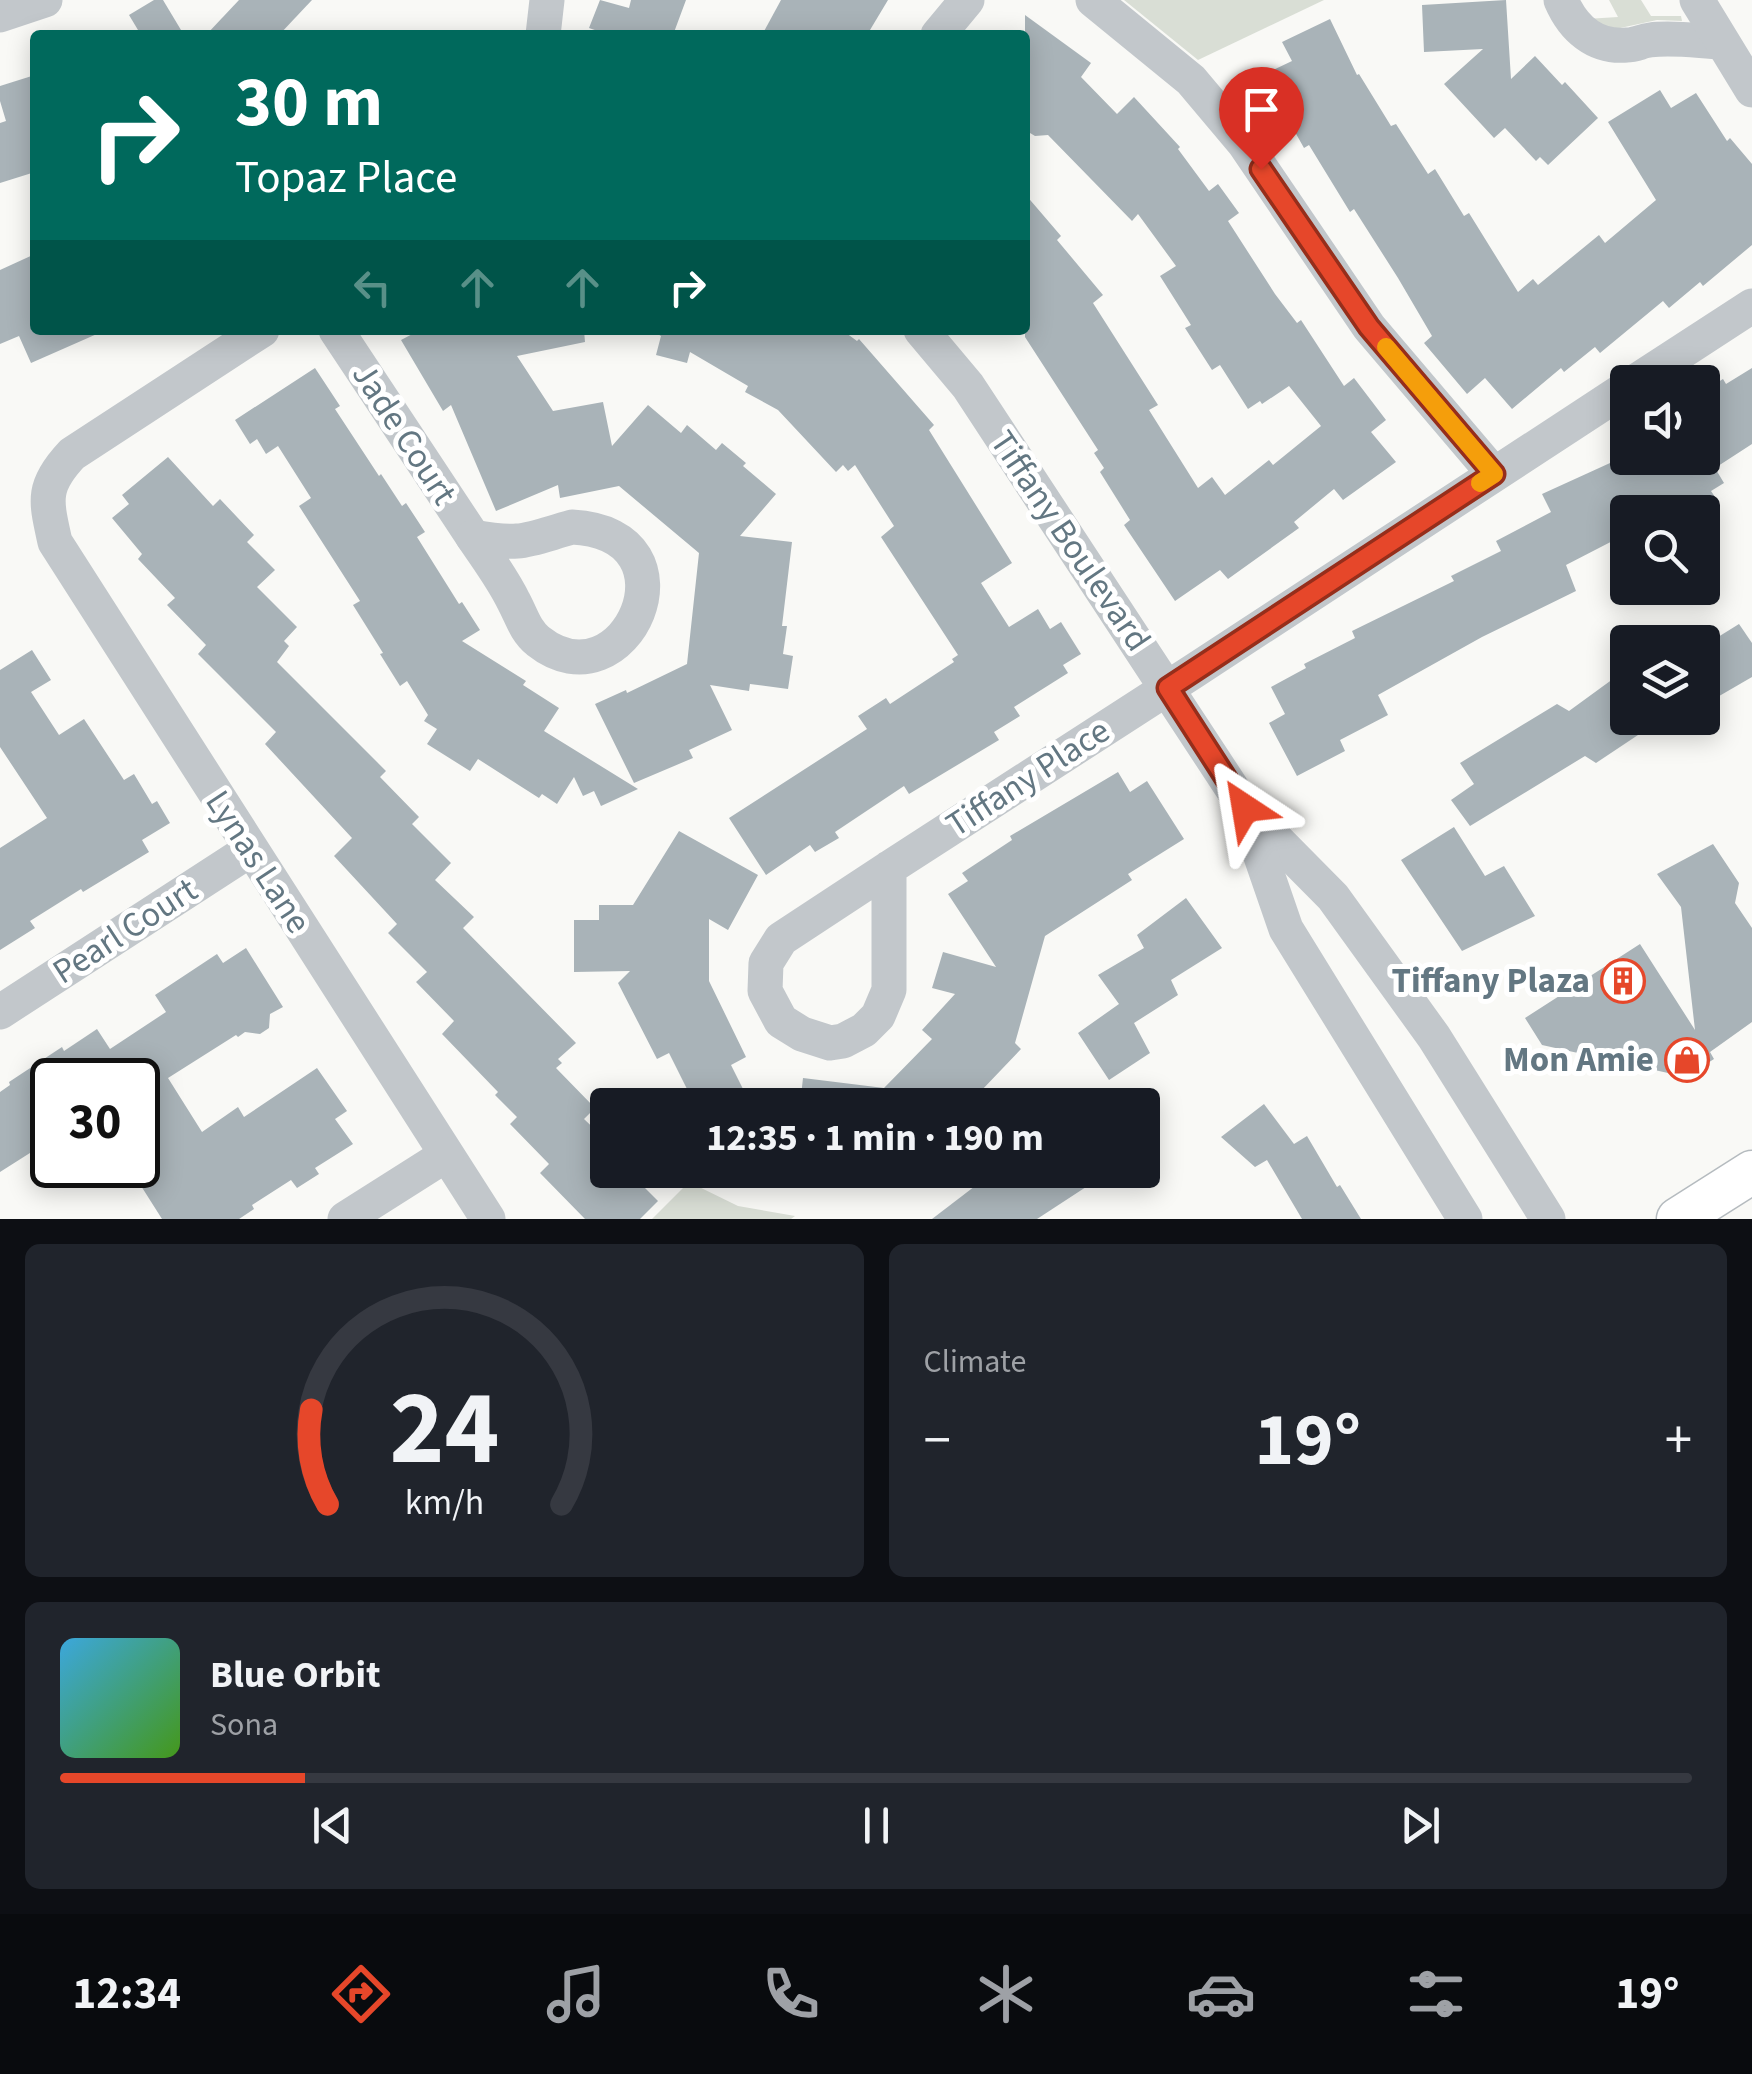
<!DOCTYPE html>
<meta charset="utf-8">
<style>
body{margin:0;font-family:"Source Sans 3",sans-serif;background:#20242c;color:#f1f3f6;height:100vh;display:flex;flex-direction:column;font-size:38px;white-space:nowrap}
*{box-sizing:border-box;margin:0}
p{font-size:32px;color:#9ea1a6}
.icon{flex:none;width:55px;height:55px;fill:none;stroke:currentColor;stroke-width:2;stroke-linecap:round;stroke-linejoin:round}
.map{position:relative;height:1219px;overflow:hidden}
.drawer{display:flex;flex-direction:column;gap:25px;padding:25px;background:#0d0f14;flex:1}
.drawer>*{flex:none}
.hud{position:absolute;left:30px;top:30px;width:1000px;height:305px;border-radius:10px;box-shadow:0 5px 25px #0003;background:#00695c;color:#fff;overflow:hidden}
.buttons{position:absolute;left:1610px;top:365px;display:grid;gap:20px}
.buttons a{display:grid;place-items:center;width:110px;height:110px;border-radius:10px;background:#171b24;box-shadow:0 5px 25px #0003;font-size:50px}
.speed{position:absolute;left:30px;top:1058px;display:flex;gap:20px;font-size:50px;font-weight:700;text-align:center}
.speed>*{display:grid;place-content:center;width:130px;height:130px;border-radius:50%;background:#171b24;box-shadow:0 5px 25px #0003;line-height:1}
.speed .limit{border:5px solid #111;border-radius:15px;background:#fff;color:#111}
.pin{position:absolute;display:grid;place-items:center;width:85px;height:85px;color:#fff;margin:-102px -42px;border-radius:50% 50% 50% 0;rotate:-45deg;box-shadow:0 0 10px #0007}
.pin .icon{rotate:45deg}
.me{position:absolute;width:110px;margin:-55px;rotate:327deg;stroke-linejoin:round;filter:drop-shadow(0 0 8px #0008)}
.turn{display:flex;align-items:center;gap:35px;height:210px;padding:0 40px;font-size:45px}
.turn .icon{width:130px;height:130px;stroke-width:2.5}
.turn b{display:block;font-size:70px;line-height:85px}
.lanes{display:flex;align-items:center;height:95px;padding:0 40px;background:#0003;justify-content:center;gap:50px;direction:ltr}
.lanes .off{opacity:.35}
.big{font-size:75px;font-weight:700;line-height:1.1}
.drawer .tile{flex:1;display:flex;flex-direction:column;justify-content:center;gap:15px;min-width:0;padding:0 35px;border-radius:15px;background:#20242c}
.drawer .dial{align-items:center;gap:0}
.dial svg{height:260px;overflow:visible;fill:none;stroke:#363941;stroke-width:7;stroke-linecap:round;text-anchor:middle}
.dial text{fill:#f1f3f6;stroke:none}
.song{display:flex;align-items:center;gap:30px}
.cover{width:120px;height:120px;border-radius:15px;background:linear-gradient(135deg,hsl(200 70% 55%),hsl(100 70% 35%))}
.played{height:10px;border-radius:5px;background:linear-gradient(90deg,#e6472a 15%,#363941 15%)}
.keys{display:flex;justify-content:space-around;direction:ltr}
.heat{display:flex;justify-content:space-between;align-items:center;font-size:55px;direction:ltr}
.drawer .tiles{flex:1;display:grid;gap:25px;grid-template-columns:1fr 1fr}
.tile:last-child{grid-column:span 2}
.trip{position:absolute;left:590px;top:1088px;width:570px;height:100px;border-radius:10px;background:#171b24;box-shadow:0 5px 25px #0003;font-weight:700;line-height:100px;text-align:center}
.dock{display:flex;height:160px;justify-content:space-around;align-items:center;background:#090b0e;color:#9ea1a6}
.dock .icon{width:70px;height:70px}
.dock .active{color:#e6472a}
.dock b{font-size:45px;color:#f1f3f6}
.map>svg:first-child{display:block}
.green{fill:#d9ded5}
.building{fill:#a9b3b8}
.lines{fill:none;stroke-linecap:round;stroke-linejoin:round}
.major-casing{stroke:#b5bbbf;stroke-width:45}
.minor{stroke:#c2c7cb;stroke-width:35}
.major{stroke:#fff;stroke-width:42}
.route-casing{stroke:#962e1b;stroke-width:25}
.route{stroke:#e6472a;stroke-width:18}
.slow{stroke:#f59e0b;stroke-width:18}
.labels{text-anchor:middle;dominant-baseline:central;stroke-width:10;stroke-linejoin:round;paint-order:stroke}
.street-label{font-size:35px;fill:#637782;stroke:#fff}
.poi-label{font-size:35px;font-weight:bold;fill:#637782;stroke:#fff;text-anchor:end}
</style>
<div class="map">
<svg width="1752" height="1219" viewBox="0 0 1752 1219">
<rect width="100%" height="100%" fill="#f9f9f6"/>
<g class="green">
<polygon points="1124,0 1324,0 1198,60"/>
<polygon points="1609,0 1641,0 1651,16 1681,16 1682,21 1657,20 1611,30 1586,19 1618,17"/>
<polygon points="689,1182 738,1206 795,1216 791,1219 652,1219"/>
</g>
<g class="building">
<polygon points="154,0 163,0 184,35 141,35 129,15"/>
<polygon points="239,0 312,0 279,35 206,35"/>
<polygon points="600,0 629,8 631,0 686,0 673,35 609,35 589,28"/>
<polygon points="781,0 888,0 867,35 762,35"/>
<polygon points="1506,0 1511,79 1535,56 1562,85 1565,82 1598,118 1548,165 1540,157 1536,161 1505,128 1494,138 1444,84 1483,49 1424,52 1422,5"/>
<polygon points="1025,15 1091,63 1081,77 1117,114 1134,97 1180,147 1178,149 1209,191 1218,184 1239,213 1228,221 1275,294 1297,323 1301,320 1344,386 1354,378 1386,420 1371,432 1396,462 1343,500 1334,489 1294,522 1299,528 1228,579 1220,570 1175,601 1124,525 1130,520 1100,472 1104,468 1094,453 1098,450 1025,337 1025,194 1061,236 1057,240 1103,295 1093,303 1158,405 1149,410 1198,488 1212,477 1225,495 1269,460 1273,465 1321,426 1289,386 1262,404 1260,401 1248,409 1220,365 1212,370 1185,328 1191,325 1160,276 1176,266 1138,214 1132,221 1048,135 1035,136 1025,130"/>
<polygon points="1330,19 1357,75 1359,74 1391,126 1396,124 1428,174 1435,169 1464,216 1469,213 1518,292 1533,279 1538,285 1599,235 1605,243 1656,200 1608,122 1660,90 1671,108 1696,93 1727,141 1730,138 1752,164 1752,245 1703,286 1700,282 1669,308 1663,301 1600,353 1595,347 1564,372 1561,368 1512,409 1485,378 1467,394 1424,343 1432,336 1398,278 1354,209 1350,212 1309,145 1304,148 1263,75 1292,61 1282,42"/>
<polygon points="35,75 35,172 0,183 0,123 6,121 0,101 0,86"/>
<polygon points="35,254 35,329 32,330 106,330 31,363 19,336 0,344 0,270"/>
<polygon points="420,330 584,330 585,342 517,356 553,411 603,402 612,446 648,405 681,433 687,425 716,450 722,443 746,463 743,466 776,494 740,536 792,542 782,626 787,626 783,654 793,656 788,689 750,684 749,691 710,685 732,730 689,750 693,758 634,783 595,704 626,690 627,693 687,664 699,553 619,486 560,498 558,485 496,511 451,405 443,411 401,340"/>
<polygon points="651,330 842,330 857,341 859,339 934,425 929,430 1012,563 981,583 1009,627 1038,609 1050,629 1061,622 1081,654 1063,665 1068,673 1014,707 1020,716 994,732 999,740 909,794 904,786 835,832 839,838 815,852 810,845 766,875 729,818 867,729 858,716 886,698 890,704 954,662 952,659 958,655 881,537 894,526 855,465 848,471 843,465 836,472 778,410 745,392 748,386 690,352 687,363 656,355 661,336"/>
<polygon points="315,368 340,406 335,409 379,476 381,474 402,506 406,503 425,532 417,537 459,604 462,602 480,630 462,641 526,681 523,685 559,708 544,731 638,789 601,806 594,791 583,796 574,777 557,804 542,794 539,798 478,759 470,771 427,744 437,729 424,721 428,715 407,681 400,686 380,654 383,653 353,605 360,601 299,506 311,498 278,446 266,454 257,439 250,444 235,420"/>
<polygon points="1752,368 1752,444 1715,468 1724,483 1711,491 1717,500 1698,512 1628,512 1628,533 1566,565 1576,591 1482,637 1378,695 1388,715 1340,740 1345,751 1297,776 1269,723 1285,714 1271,687 1306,668 1304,664 1355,638 1352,631 1454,581 1451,576 1501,551 1496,541 1551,512 1542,494 1621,458 1702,458 1702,392 1723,379 1726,384"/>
<polygon points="168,457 213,506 220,499 254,535 247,542 275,570 257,587 297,627 284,641 289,646 277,662 386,771 380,777 419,817 412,824 451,863 435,880 474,917 463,928 576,1043 558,1059 562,1063 556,1068 595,1108 584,1119 608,1142 608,1170 627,1170 658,1201 640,1219 585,1219 540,1173 549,1164 510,1124 517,1117 495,1095 498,1092 442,1034 454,1021 416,982 427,972 388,933 397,924 334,856 352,838 265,744 276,732 198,654 206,645 167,605 175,598 138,559 142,554 112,518 129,504 122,495"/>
<polygon points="1739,624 1752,643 1752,677 1702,706 1702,647"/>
<polygon points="32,650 51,680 31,692 59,735 84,719 124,780 134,774 152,804 157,801 170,823 142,840 149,852 83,892 81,889 30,921 35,928 0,950 0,848 47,818 0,747 0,670"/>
<polygon points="1628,668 1628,718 1634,718 1644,731 1596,763 1585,756 1470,826 1451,800 1474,784 1460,763 1557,704 1569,711"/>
<polygon points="1118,772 1130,792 1147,781 1184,839 1128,874 1132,880 1045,936 1015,1043 1021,1049 980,1092 993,1105 800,1105 803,1078 884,1088 932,1039 922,1030 955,994 932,988 943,952 996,967 948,894 968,881 962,873 1012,840 1010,836"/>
<polygon points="1454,827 1485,876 1504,866 1535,916 1462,951 1401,860"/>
<polygon points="679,831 758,875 728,930 709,919 709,981 746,1057 731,1065 747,1097 732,1105 695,1105 669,1053 657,1059 618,983 630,971 574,972 574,920 599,920 599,905 633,905"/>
<polygon points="1713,844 1739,883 1735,903 1752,928 1752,1022 1710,1052 1714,1059 1686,1077 1542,1045 1525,1018 1640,944 1695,1030 1681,907 1657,874"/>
<polygon points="1186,898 1222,948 1171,980 1178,995 1134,1023 1150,1053 1109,1080 1078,1033 1119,1004 1098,975 1144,948 1137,935"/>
<polygon points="246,948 283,1007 270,1014 269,1028 260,1034 245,1032 238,1037 236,1035 168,1078 202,1132 238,1107 244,1117 317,1068 347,1111 335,1119 353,1144 315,1168 319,1174 297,1188 291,1180 252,1205 254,1209 239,1219 162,1219 136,1178 160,1163 138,1129 138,1080 52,1080 52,1139 0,1172 0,1092 10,1085 9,1082 62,1047 64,1051 97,1029 110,1049 166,1012 155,995 217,954 223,963"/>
<polygon points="1264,1104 1294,1144 1307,1136 1337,1187 1340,1185 1361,1219 1302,1219 1267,1160 1255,1167 1221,1137"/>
<polygon points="996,1170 1074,1170 1086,1187 1037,1219 932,1219"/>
</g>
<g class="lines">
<g class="major-casing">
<polyline id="major" points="1678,1219 1752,1172"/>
</g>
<g class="minor">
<polyline points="1093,0 1191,80 1244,143 1369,327 1494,474"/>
<path d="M1561,0C1573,28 1595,48 1627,45C1635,45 1642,41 1650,40C1673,37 1698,41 1721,42"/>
<polyline points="1697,0 1752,90"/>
<polyline points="0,15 45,0"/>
<polyline points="543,35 547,0"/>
<polyline points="938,35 967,0"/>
<path d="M262,330L72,454C41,487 46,501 55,542L488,1219"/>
<polyline points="336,330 473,537"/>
<polyline points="921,330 968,386 1245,808 1333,897 1434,1037 1548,1219"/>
<polyline points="1635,382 1752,306"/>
<path d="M572,527C705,534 625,710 538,641C525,630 522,617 514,602C503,579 487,558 473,537C522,546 526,540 572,527Z"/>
<polyline points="1248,819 1286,929 1465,1219"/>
<polyline points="889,868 889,990 878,1016 864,1030 843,1041 830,1043 802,1034 781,1021 765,991 766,963 781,939 889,868 1194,671 1628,387"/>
<polyline points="0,1012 250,850"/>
<polyline points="345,1219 446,1155"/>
</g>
<use href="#major" class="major"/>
</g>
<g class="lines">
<g class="route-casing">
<polyline id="route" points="1245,808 1168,688 1494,474 1369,327 1261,169"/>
</g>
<use href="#route" class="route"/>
<polyline class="slow" points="1386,347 1494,474 1480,483"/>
</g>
<defs>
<g id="building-ring" transform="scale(2.25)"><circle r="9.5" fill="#fff" stroke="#e6472a" stroke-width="1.5"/><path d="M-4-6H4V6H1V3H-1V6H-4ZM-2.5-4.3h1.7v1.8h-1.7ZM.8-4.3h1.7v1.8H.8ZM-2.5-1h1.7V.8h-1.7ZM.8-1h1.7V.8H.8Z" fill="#e6472a"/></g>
<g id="shop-ring" transform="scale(2.25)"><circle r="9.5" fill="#fff" stroke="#e6472a" stroke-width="1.5"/><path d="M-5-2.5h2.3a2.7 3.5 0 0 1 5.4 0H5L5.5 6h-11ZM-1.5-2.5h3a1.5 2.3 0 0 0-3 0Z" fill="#e6472a"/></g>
</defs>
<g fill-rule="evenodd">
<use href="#building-ring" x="1623" y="981"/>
<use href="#shop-ring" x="1687" y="1060"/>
</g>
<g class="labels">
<g class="street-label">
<text transform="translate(404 434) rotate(57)">Jade Court</text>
<text transform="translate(1070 541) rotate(56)">Tiffany Boulevard</text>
<text transform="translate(1028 778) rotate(-33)">Tiffany Place</text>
<text transform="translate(258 862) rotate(57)">Lynas Lane</text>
<text transform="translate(125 931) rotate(-33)">Pearl Court</text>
</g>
<g class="poi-label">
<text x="1590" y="981">Tiffany Plaza</text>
<text x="1654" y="1060">Mon Amie</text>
</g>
</g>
</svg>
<div class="buttons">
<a><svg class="icon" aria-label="sound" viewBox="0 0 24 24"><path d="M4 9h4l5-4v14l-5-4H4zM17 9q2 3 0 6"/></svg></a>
<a><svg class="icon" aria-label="search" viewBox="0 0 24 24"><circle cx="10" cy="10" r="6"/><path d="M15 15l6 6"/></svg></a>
<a><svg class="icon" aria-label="layers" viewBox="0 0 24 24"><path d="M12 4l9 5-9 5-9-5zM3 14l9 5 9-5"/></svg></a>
</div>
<div class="speed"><div class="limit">30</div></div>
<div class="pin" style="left:1261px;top:169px;background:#d93025"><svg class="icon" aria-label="arrive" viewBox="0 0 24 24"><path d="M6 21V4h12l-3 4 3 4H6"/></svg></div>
<svg class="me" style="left:1245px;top:808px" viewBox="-20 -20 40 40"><path d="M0-17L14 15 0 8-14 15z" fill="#e6472a" stroke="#fff" stroke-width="4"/></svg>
<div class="trip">12:35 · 1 min · 190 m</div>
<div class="hud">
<div class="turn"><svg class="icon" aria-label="right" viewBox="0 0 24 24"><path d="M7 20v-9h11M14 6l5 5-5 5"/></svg><div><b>30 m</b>Topaz Place</div></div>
<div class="lanes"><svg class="icon off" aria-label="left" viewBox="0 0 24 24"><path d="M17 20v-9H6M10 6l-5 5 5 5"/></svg><svg class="icon off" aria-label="ahead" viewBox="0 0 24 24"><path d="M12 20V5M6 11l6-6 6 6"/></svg><svg class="icon off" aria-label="ahead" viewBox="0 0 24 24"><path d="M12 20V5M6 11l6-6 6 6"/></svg><svg class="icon" aria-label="right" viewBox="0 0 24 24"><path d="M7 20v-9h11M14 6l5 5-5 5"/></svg></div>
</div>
</div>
<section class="drawer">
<div class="tiles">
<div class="tile dial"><svg viewBox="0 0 100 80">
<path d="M14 69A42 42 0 1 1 86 69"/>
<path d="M14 69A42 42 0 0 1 9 40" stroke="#e6472a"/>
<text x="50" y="56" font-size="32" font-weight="700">24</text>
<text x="50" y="72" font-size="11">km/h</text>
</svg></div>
<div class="tile"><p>Climate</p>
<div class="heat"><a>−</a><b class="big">19°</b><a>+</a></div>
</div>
<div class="tile">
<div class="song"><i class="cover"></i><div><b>Blue Orbit</b><p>Sona</p></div></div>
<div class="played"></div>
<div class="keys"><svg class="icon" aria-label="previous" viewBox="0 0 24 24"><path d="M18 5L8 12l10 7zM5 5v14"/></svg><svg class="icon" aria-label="pause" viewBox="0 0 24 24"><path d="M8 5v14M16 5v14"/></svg><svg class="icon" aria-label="next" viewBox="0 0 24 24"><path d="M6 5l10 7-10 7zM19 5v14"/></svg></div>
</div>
</div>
</section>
<nav class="dock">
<b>12:34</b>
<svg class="icon active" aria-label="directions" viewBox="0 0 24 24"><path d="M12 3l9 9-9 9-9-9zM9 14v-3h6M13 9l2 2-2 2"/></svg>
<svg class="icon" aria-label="music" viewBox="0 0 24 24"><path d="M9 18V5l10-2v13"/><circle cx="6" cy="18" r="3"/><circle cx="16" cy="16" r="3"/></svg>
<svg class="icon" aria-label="phone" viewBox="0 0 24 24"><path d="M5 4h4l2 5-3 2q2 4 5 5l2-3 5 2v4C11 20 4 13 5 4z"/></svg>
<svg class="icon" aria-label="climate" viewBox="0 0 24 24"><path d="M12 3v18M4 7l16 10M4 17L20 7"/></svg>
<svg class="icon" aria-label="car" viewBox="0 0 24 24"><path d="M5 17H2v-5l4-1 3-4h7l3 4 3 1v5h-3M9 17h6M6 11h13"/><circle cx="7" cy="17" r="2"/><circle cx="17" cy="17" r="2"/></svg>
<svg class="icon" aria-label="filters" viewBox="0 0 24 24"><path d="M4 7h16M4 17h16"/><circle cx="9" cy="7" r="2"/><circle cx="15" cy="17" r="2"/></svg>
<b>19°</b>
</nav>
